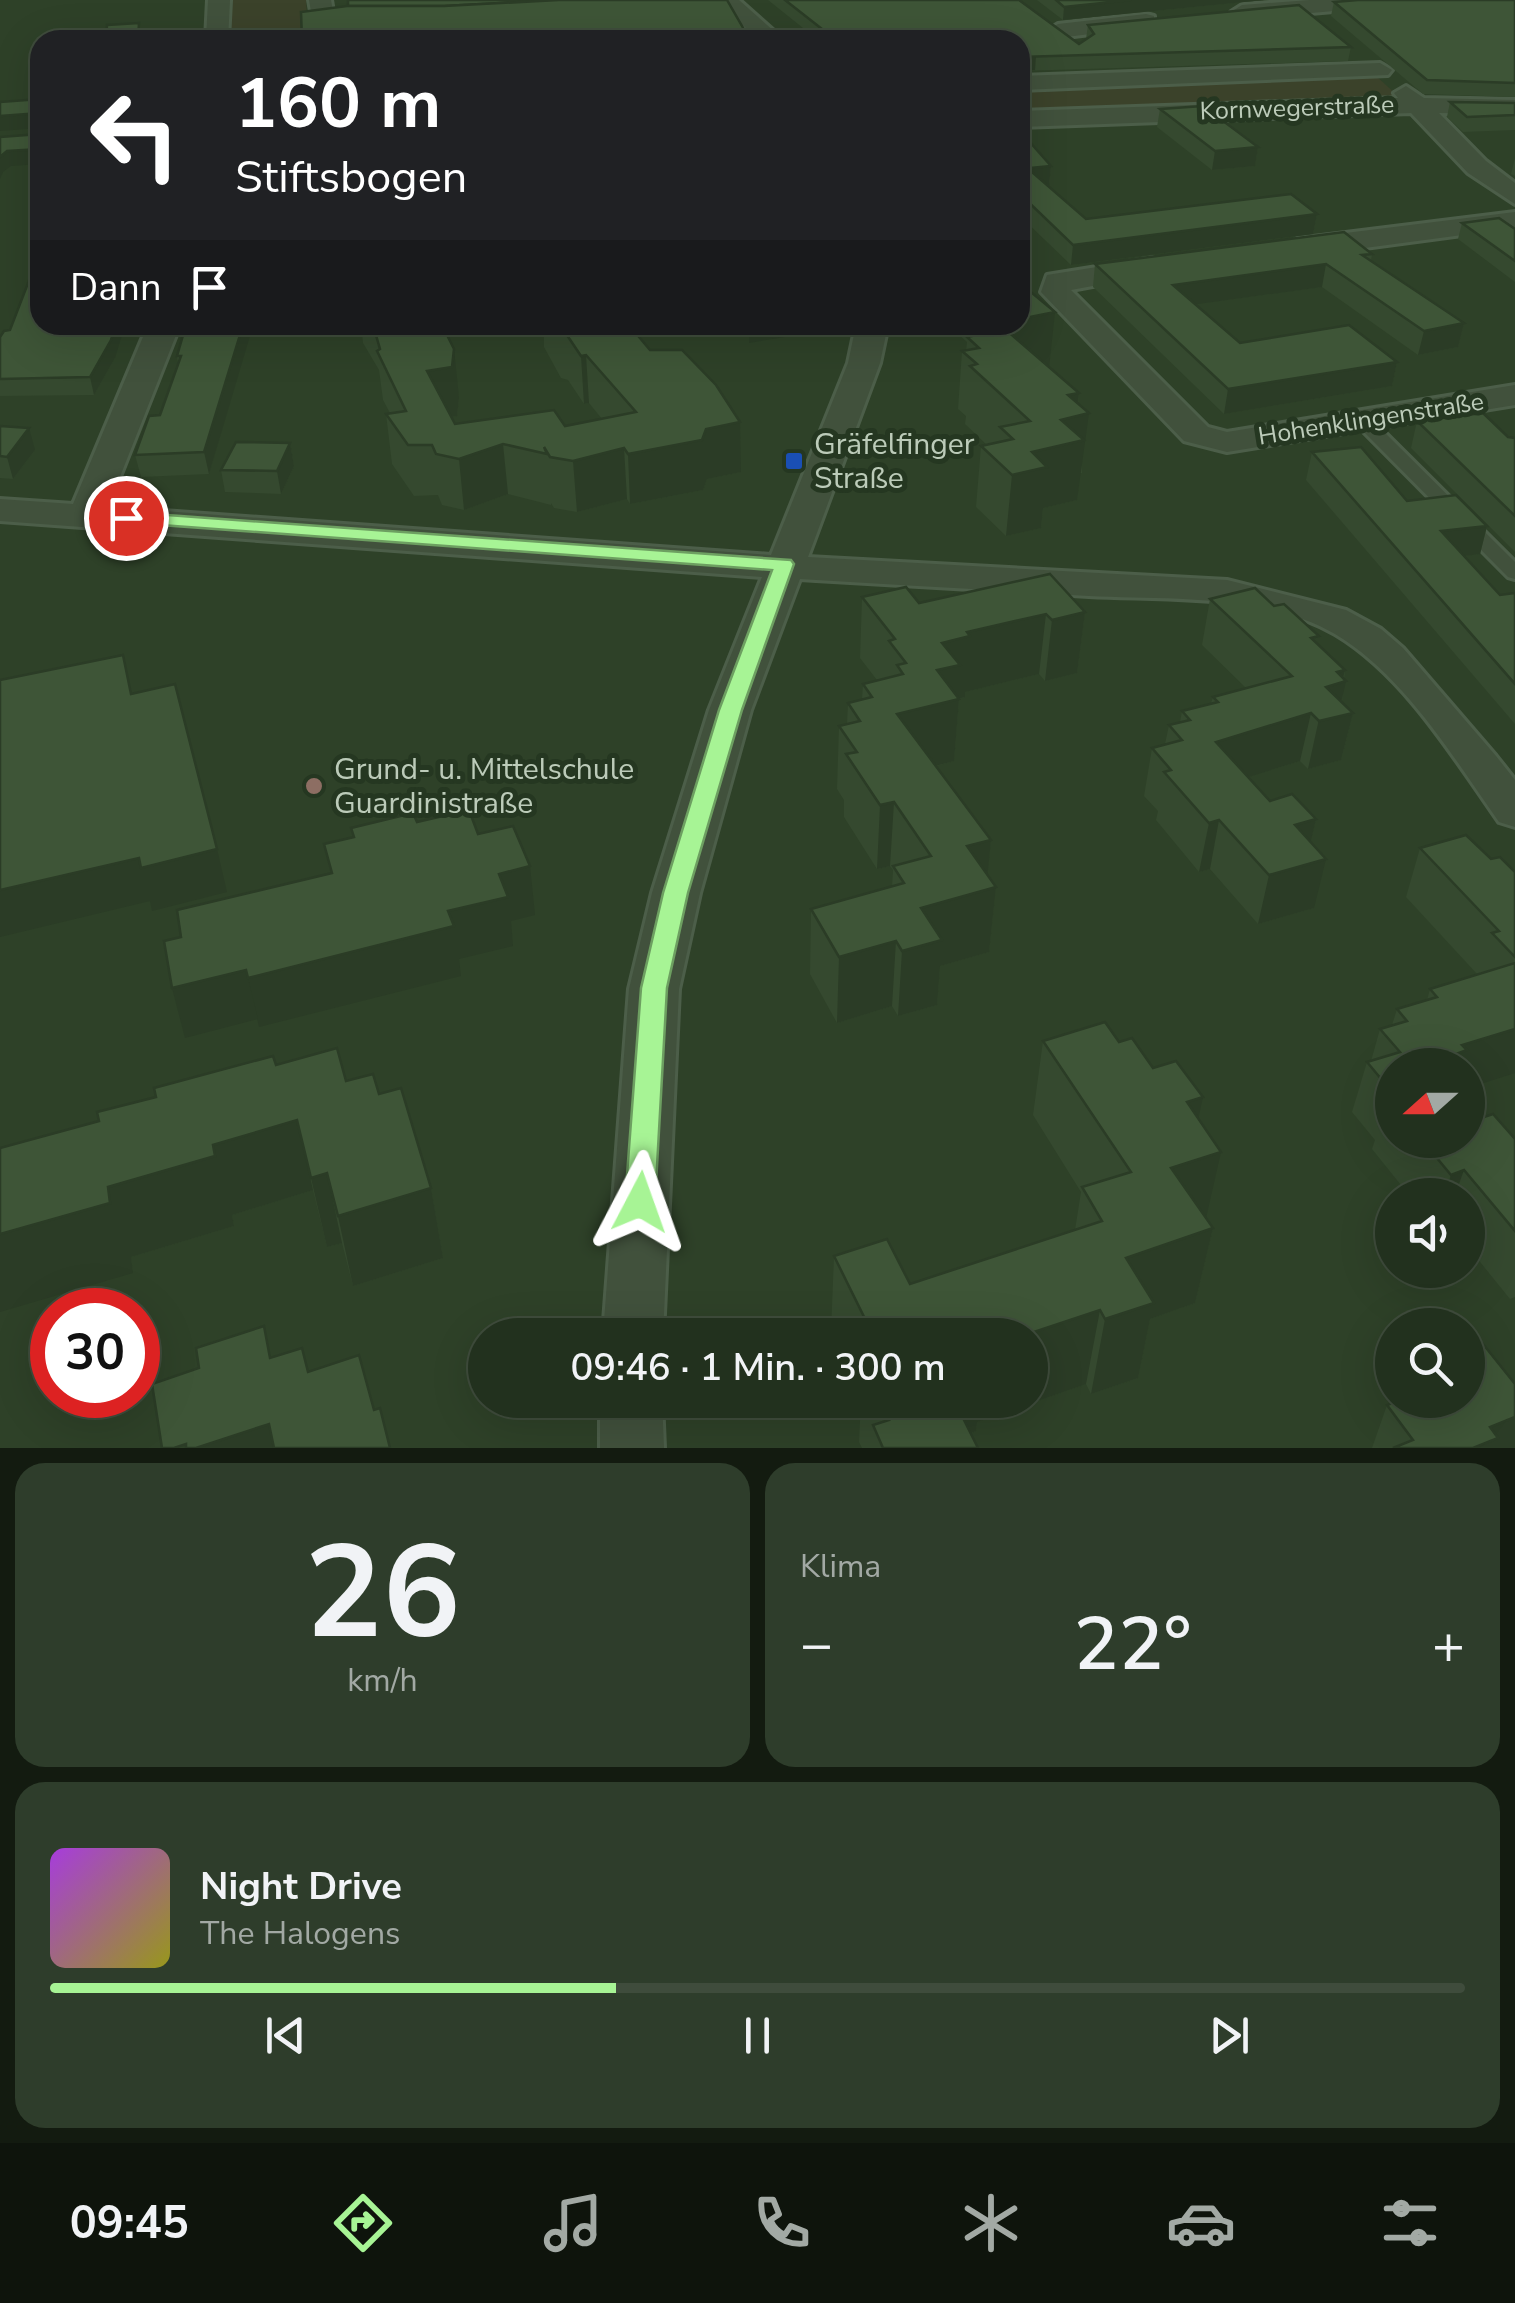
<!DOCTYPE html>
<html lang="de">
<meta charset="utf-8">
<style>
body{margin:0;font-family:"Nunito Sans",sans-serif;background:#2e3d2b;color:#f1f3f6;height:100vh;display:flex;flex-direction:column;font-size:38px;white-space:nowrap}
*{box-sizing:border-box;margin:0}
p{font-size:32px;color:#a2a9a4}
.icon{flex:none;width:55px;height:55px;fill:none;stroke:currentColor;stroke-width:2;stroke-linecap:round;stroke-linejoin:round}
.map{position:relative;height:1448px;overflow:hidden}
.drawer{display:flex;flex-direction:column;gap:15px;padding:15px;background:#131b10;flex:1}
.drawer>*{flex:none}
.banner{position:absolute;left:30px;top:30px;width:1000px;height:305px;border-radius:30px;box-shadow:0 10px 40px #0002,0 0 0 2px #3f4c3c;background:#202124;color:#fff;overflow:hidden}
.needle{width:65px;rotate:249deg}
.tools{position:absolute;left:1375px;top:1048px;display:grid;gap:20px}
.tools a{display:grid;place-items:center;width:110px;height:110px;border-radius:50%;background:#22311e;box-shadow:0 10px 40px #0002,0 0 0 2px #3f4c3c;font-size:50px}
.speed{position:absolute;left:30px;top:1288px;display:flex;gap:20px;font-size:50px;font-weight:700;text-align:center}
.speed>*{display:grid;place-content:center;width:130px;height:130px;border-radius:50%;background:#22311e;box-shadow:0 10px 40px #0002,0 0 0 2px #3f4c3c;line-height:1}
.speed .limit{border:15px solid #d22;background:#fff;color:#111}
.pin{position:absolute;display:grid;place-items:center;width:85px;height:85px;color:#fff;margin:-42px;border:5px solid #fff;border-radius:50%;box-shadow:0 2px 10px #0007}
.me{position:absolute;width:110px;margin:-55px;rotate:4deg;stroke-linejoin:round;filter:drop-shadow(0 0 8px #0008)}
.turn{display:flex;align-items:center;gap:35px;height:210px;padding:0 40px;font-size:45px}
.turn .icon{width:130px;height:130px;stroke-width:2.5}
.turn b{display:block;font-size:70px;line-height:85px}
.then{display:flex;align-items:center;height:95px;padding:0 40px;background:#0003;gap:20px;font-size:38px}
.big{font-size:75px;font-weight:600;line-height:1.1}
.drawer .tile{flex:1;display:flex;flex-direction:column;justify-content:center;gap:15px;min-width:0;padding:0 35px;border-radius:30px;background:#2e3d2b}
.drawer .dial{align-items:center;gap:0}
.dial b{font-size:130px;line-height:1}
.song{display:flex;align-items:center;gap:30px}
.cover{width:120px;height:120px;border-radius:15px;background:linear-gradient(135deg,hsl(280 70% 55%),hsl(60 70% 35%))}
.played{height:10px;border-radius:5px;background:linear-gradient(90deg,#a7f495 40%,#3f4c3c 40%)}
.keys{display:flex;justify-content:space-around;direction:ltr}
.heat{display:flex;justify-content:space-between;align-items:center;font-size:55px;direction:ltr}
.drawer .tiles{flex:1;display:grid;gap:15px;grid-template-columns:1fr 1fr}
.tile:last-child{grid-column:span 2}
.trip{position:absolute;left:468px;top:1318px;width:580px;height:100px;border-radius:50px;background:#22311e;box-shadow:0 10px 40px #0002,0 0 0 2px #3f4c3c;font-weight:600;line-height:100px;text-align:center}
.tabs{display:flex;height:160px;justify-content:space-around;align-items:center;background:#0e140c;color:#a2a9a4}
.tabs .icon{width:70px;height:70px}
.tabs .on{color:#a7f495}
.tabs b{font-size:45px;color:#f1f3f6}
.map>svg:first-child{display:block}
.green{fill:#3b422a}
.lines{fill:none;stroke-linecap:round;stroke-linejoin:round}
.service-casing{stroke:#4c5e49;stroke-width:6}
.minor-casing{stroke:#4c5e49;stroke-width:6}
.service{fill:#41513c;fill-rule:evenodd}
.minor{fill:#41513c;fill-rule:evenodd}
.wall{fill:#35492f}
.shaded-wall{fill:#2b3c26}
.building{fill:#3e5537;stroke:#2b3c26;stroke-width:2.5}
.route{fill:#a7f495;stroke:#6d9f61;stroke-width:2.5}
.transit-dot{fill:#1a4fb4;stroke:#253721;stroke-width:4}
.education-dot{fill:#8d6e63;stroke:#253721;stroke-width:4}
.labels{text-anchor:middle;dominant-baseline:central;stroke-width:10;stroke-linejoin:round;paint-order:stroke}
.far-street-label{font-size:25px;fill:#bccbb9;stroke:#253721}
.poi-label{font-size:30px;fill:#bccbb9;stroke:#253721;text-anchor:start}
</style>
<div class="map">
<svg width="1515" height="1448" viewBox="0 0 1515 1448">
<rect width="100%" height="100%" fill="#2e4128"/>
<g class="green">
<polygon points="232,0 306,0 308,35 230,39"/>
<polygon points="1375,75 1398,96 1020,113 1020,87"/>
</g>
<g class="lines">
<g class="service-casing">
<polygon id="service" points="1362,415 1368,416 1515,562 1515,579 1508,577 1356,424 1356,416"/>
</g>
<g class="minor-casing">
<g id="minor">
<polygon points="208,0 230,0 228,40 206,40"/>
<polygon points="309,0 331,0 338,40 316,40"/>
<polygon points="715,0 739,0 784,40 759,40"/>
<polygon points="1310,0 1403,0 1392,6 1242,19 1231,12 1242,5"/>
<polygon points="1146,14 1154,16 1154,26 1058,38 1047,31 1058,24"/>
<polygon points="1380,63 1392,70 1388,75 1020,90 1020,76"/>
<polygon points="1406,86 1424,98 1515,100 1515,114 1439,113 1486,161 1515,183 1515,204 1468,173 1411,113 1020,127 1020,111 1398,98 1394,93"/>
<polygon points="1515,212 1515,228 1297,257 1283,248 1297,239"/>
<polygon points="1153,258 1163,261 1168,267 1163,273 1071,290 1208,427 1227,432 1515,385 1515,405 1227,452 1184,441 1041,292 1047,275"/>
<path d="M148,325H180L108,507L771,555L848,363L856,325H888L880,363L808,557L1227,580L1346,610L1381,629L1403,648L1496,756L1515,780V827L1499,822C1454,758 1404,675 1335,634C1265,593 1167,600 1089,596C992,590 896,585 800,579L751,710L700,893L679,989L663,1335H603L629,989L652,893L709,710L762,577L0,521V499L73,504Z"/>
<polygon points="600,1400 662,1400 664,1448 600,1448"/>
</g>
</g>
<use href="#service" class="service"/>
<use href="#minor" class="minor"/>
</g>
<g class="wall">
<polygon points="768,0 1019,0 1079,44 1086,39 1088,25 1351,47 1348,61 1020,71 1020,40 818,40"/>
<polygon points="1037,0 1264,0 1063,20"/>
<polygon points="1515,0 1515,97 1423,94 1331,16 1334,2"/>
<polygon points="1450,102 1515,103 1515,130 1463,132 1447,117"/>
<polygon points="1160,109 1258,147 1255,166 1212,170 1157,127"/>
<polygon points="1020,131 1051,166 1049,185 1046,185 1086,219 1317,214 1313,234 1071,265 1020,216"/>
<polygon points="1515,158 1515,176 1511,174"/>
<polygon points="1462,223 1515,229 1515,282 1458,239"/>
<polygon points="1372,254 1371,261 1464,323 1458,347 1418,355 1322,287 1195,304 1240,343 1397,362 1392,386 1224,414 1093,287 1095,264"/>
<polygon points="186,325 252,325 209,474 141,477 135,455 160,415 178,364 177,356"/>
<polygon points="361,325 442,325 459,398 457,416 451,417 455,424 565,426 602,419 589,403 584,404 568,380 561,378 544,347 544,337 536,325 634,325 630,326 741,472 707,479 703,490 630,504 627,499 577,512 554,508 551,503 551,505 508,494 464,510 442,505 438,495 414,496 392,464 386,414 390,413 383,400 379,370 363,343"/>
<polygon points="958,325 1020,325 1049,367 1079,393 1078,403 1082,473 1080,473 1077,500 1043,508 1041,528 1006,536 976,507 981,446 987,445 965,424 966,416 958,409 962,351 966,351 967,342 957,333"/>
<polygon points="10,330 115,358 94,395 0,396 0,337"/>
<polygon points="1417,421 1515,438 1515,552 1411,448"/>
<polygon points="0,426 35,450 13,479 0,478"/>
<polygon points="290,443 294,466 281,494 225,492 221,470"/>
<polygon points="1312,452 1407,501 1487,526 1480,554 1463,556 1500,595 1515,593 1515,724 1306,480"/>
<polygon points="862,597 919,603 1085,612 1077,673 1045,681 1039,674 965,692 965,697 959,699 954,761 936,766 991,840 987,875 996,887 989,952 940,966 937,1005 898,1016 892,1006 837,1023 810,974 811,909 892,887 893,870 890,866 877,869 844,817 844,800 837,789 839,726 847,724 848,703 862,699 863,684 877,680 860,658"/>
<polygon points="1210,599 1274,606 1345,670 1342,702 1353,713 1341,760 1308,769 1300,761 1248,777 1270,801 1316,819 1310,842 1314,908 1258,924 1210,869 1199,872 1156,820 1158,811 1144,796 1152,748 1165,744 1169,725 1180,722 1182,711 1211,703 1213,697 1246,688 1202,645"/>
<polygon points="1420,848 1491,859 1515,872 1515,1073 1392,1065 1392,1140 1468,1140 1484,1117 1515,1139 1515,1297 1510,1299 1468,1247 1468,1195 1409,1195 1372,1149 1375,1140 1352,1112 1367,1062 1371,1061 1380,1029 1392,1025 1397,1009 1427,1000 1430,989 1478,975 1406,897"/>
<polygon points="1043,1041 1119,1042 1153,1068 1198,1119 1206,1218 1213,1228 1195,1303 1150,1319 1138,1378 1091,1394 1086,1384 977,1422 976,1431 971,1433 978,1448 862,1448 859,1442 861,1400 1030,1400 1030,1335 833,1335 831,1331 834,1256 910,1284 1075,1230 1081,1192 1033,1115"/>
<polygon points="346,1081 379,1094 431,1188 443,1258 353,1286 342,1243 327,1247 313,1190 232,1215 234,1226 131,1257 133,1273 99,1121"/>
<polygon points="1387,1405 1515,1448 1372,1448"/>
</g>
<g class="shaded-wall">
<polygon points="1131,0 1264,0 1063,20 1064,7"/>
<polygon points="1036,56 1035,70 1020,71 1020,57"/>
<polygon points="39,113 40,128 0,131 0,116"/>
<polygon points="1258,147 1255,166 1212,170 1215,151"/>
<polygon points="40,149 40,164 11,166 3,172 0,179 0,157 7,151"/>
<polygon points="1051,166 1049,185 1020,188 1020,169"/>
<polygon points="1317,214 1313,234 1071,265 1073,245"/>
<polygon points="1326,264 1322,287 1169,308 1173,285"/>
<polygon points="1055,312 1049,368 1005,377 1010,325 1020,325 1020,319"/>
<polygon points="1464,323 1458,347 1418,355 1424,331"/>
<polygon points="116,325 125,325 115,358 94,395 90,377"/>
<polygon points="243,325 252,325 252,329 209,474 204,452"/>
<polygon points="749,325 809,325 803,334 749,343"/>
<polygon points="454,349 459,398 457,416 433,420 427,371"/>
<polygon points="586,355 589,403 584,404 581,356"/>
<polygon points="1397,362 1392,386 1224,414 1228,389"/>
<polygon points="1079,393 1076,416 1089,413 1077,500 1043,508 1041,528 1006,536 1012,475 1061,420 1068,395"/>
<polygon points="740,422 741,472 707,479 703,490 630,504 628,454 706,429"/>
<polygon points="29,428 35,450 13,479 7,457"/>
<polygon points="290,443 294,466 281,494 277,471"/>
<polygon points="503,444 508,494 464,510 459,459"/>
<polygon points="624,448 627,499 577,512 573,461"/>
<polygon points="1487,526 1480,554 1433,560 1441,531"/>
<polygon points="1085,612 1077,673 1045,681 1052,620"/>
<polygon points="1046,614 1039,674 965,692 965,697 957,699 959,699 954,761 893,777 897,714 937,670 942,643 967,632"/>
<polygon points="1345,670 1342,682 1346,681 1338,716 1353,713 1341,760 1308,769 1326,687 1337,672"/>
<polygon points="1311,713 1300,761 1207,790 1216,742"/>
<polygon points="894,802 890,866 877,869 880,805"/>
<polygon points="1316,819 1305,865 1326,859 1314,908 1258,924 1269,875 1295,825"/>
<polygon points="1219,820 1210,869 1199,872 1209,823"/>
<polygon points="991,840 986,890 996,887 989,952 940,966 937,1005 898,1016 902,951 921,908 967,846"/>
<polygon points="217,849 227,892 152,911 150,901 0,937 0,890 139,858"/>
<polygon points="530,866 535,915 511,921 513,946 459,959 461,976 259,1027 248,978 448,911 499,874"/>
<polygon points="896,941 892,1006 837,1023 839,957"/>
<polygon points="246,970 258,1019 185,1038 172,988"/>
<polygon points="1515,1029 1515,1073 1468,1088 1468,1065 1442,1065 1445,1058 1462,1045"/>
<polygon points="1203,1097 1189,1162 1221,1152 1204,1227 1156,1243 1187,1102"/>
<polygon points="297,1120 313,1190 232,1215 234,1226 131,1257 133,1273 0,1312 0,1234 108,1187 213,1145"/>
<polygon points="1464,1170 1455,1195 1444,1195 1451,1175"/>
<polygon points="327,1173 342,1243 327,1247 311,1178"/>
<polygon points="431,1188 443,1258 353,1286 338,1216"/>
<polygon points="1213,1228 1195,1303 1150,1319 1138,1378 1091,1394 1105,1319 1126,1258"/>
<polygon points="1100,1310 1086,1384 977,1422 976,1431 954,1439 941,1400 1030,1400 1030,1335 1025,1335"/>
<polygon points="1515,1417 1515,1448 1473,1448 1490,1427"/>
<polygon points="269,1424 276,1448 196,1448"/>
</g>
<g class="building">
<polygon points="348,0 559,0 444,6 348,6"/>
<polygon points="559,0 727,0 750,40 302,40 301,12 347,6 444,6"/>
<polygon points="785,0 1019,0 1079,44 1094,34 1088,25 1299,5 1351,47 1020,57 1020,40 836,40"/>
<polygon points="1056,0 1131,0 1064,7"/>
<polygon points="1358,0 1515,0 1515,83 1427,80 1334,2"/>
<polygon points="139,23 138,40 106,40 107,25"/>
<polygon points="40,99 40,149 7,151 0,157 0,137 39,134 39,113 0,116 0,102"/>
<polygon points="1450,102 1515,103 1515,115 1467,117"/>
<polygon points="1203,106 1258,147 1215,151 1160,109"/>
<polygon points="1020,131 1051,166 1020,169"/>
<polygon points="1032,172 1086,219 1291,194 1317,214 1073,245 1020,194 1020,185"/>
<polygon points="1499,218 1515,229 1515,261 1462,223"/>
<polygon points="1344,232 1372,254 1362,255 1464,323 1424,331 1326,264 1173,285 1240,343 1349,325 1397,362 1228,389 1095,264"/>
<polygon points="40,252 40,325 116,325 111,340 90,377 0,379 0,337 4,331 10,330"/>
<polygon points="1020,283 1055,312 1020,319"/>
<polygon points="186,325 243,325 204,452 135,455 149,416 160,415 181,356 177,356"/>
<polygon points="373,325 442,325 454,349 452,367 427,371 455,424 554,410 565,426 636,412 586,355 581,356 565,332 557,330 555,325 629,325 650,350 682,350 716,385 740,422 706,429 702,440 628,454 624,448 573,461 550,457 544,447 547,454 503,444 459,459 436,454 432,445 408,445 386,414 406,411 377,351 380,349"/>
<polygon points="1005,329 1079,393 1068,395 1089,413 1061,420 1084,440 1032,452 1047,467 1012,475 981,446 1013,439 1000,427 1030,421 970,366 977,364 962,351 979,348 967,337"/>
<polygon points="1483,413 1508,437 1515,438 1515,516 1417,421"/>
<polygon points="0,426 29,428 7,457 0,456"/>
<polygon points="236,442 290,443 277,471 221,470"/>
<polygon points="1361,447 1407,501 1456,495 1487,526 1441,531 1500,595 1515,593 1515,684 1312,452"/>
<polygon points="1050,574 1085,612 1052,620 1046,614 967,632 970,636 942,643 960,665 937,670 959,699 897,714 991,840 967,846 996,887 921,908 942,940 902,951 896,941 839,957 811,909 904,883 893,866 931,856 894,802 880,805 846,754 857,752 839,726 860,721 848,703 872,697 863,684 903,674 897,665 906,663 889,641 895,639 862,597 906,587 919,603"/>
<polygon points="1255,588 1274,606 1284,604 1319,636 1311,638 1345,670 1337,672 1346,681 1326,687 1353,713 1319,721 1311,713 1216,742 1270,801 1292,794 1316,819 1295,825 1326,859 1269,875 1219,820 1209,823 1164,772 1171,770 1152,748 1182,740 1169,725 1190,720 1182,711 1218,702 1213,697 1292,676 1210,599"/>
<polygon points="123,655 131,694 175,684 217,849 141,868 139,858 0,890 0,680"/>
<polygon points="469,810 478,834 513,826 530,866 499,874 508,897 448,911 454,926 248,978 246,970 172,988 164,941 181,937 177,910 332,873 324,844 354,837 351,828 413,813 417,822"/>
<polygon points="1466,835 1491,859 1500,857 1515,872 1515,957 1492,933 1499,931 1420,848"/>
<polygon points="1515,963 1515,1029 1462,1045 1467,1050 1445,1058 1450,1063 1445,1065 1392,1065 1392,1092 1367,1062 1400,1052 1380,1029 1407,1021 1397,1009 1437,997 1430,989"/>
<polygon points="1105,1022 1119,1042 1132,1038 1153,1068 1176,1061 1203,1097 1187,1102 1221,1152 1171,1168 1213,1228 1126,1258 1154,1303 1105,1319 1100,1310 1025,1335 873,1335 834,1256 887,1239 910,1284 1102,1221 1082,1187 1131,1172 1043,1041"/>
<polygon points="337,1048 346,1081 373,1074 379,1094 401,1088 431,1188 338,1216 327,1173 311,1178 297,1120 213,1145 215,1156 108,1187 110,1203 0,1234 0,1148 99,1121 97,1112 156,1097 154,1088 273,1056 276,1065"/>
<polygon points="1468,1098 1484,1117 1493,1114 1515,1139 1515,1231 1464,1170 1451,1175 1422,1140 1468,1140"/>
<polygon points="264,1326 270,1358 302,1348 308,1372 359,1355 374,1410 380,1408 390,1448 274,1448 269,1424 196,1448 186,1448 186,1444 174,1448 162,1448 152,1384 199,1368 196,1348"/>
<polygon points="1475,1334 1515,1384 1515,1417 1490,1427 1498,1438 1473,1448 1393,1448 1413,1440 1387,1405 1400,1400 1468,1400 1468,1337"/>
<polygon points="879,1400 954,1400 978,1448 883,1448 873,1425 889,1420"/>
</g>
<polygon class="route" points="126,512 791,560 794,564 742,710 688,893 667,988 655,1202 651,1211 640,1215 629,1211 625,1202 641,988 663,893 719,710 772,570 120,522 120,514"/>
<rect class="transit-dot" x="784" y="451" width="20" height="20" rx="5"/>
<circle class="education-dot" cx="314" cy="786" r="10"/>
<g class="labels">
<g class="far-street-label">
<text transform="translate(1297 108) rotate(-2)">Kornwegerstraße</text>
<text transform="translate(1371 419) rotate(-9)">Hohenklingenstraße</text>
</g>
<g class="poi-label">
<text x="814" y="444">Gräfelfinger<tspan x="814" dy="34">Straße</tspan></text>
<text x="334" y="769">Grund- u. Mittelschule<tspan x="334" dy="34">Guardinistraße</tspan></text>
</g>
</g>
</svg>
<div class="tools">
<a><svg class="needle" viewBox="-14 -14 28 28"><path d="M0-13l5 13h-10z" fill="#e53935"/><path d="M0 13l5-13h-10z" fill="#a2a9a4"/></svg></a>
<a><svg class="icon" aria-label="sound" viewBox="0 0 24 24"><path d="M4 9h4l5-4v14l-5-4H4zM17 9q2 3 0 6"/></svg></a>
<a><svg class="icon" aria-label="search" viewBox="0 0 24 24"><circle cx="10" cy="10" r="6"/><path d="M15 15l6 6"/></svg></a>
</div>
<div class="speed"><div class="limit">30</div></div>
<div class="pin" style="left:126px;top:518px;background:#d93025"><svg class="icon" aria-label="arrive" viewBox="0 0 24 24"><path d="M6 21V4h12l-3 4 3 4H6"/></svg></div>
<svg class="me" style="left:640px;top:1202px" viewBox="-20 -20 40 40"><path d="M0-17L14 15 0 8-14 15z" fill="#a7f495" stroke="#fff" stroke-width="4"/></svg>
<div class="trip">09:46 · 1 Min. · 300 m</div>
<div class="banner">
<div class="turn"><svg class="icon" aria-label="left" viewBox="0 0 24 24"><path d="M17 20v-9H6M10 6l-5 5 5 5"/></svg><div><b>160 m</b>Stiftsbogen</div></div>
<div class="then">Dann<svg class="icon" aria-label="arrive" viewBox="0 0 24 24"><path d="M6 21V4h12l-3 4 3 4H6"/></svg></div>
</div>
</div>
<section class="drawer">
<div class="tiles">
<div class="tile dial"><b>26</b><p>km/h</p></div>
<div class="tile"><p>Klima</p>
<div class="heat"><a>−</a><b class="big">22°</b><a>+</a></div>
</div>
<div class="tile">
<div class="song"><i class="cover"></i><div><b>Night Drive</b><p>The Halogens</p></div></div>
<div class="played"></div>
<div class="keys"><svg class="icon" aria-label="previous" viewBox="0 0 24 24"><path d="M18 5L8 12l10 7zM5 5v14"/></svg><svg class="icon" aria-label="pause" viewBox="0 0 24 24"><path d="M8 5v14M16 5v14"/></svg><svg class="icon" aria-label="next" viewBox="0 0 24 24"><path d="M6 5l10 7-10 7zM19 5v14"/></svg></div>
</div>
</div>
</section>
<nav class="tabs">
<b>09:45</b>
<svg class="icon on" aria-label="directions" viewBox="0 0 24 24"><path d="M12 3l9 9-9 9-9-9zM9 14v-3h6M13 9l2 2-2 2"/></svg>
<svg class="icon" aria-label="music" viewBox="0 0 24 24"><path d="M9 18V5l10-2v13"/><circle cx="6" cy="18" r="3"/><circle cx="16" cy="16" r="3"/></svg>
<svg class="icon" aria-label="phone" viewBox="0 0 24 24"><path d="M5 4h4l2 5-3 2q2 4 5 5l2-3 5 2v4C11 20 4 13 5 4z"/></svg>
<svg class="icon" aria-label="climate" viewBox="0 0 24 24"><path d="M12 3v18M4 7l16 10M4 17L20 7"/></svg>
<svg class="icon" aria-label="car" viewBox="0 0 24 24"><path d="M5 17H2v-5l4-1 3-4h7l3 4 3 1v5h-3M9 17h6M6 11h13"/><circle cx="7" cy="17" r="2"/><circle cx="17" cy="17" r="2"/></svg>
<svg class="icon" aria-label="filters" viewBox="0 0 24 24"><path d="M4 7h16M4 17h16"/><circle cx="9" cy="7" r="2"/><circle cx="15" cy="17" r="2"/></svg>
</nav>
